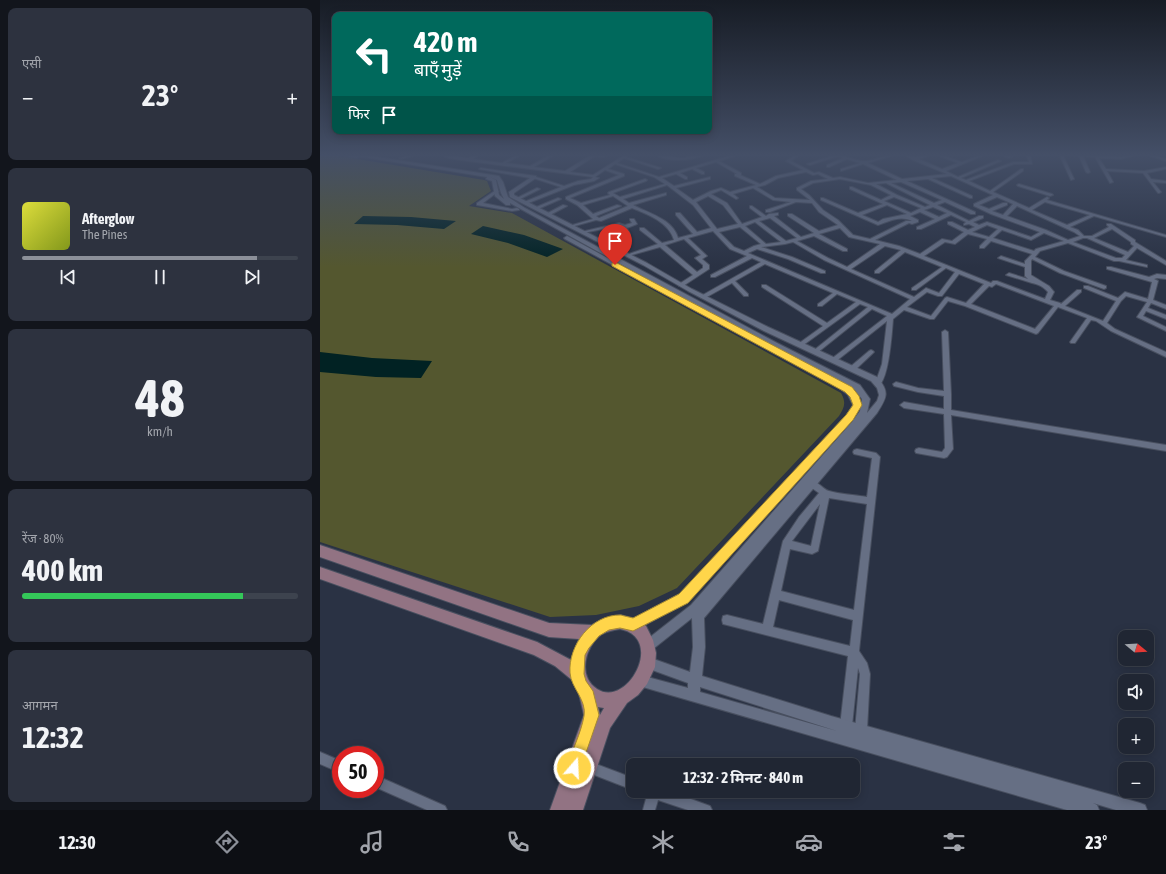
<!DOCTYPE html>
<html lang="hi">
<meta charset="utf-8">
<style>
body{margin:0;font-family:"Asap Condensed","Noto Sans Devanagari",sans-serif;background:#2d323f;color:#f1f3f6;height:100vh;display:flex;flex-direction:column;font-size:15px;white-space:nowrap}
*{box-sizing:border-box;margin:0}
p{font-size:13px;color:#a2a5ac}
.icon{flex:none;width:22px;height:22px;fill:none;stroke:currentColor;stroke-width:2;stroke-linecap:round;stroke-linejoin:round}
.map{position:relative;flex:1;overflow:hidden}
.details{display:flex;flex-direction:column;gap:8px;padding:8px;background:#12151c;width:320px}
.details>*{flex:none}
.hud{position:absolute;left:12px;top:12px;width:380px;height:122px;border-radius:8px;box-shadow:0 2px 10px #0003,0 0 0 1px #3d434e;background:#00695c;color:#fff;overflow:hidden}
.needle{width:26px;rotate:108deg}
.controls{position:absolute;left:798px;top:630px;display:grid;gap:8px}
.controls a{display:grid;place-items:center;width:36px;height:36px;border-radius:8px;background:#202633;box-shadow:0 2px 10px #0003,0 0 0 1px #3d434e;font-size:20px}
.speed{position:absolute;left:12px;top:746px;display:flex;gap:8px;font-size:20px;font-weight:700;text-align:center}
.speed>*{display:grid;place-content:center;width:52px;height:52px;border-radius:50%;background:#202633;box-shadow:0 2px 10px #0003,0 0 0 1px #3d434e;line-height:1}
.speed .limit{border:6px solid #d22;background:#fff;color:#111}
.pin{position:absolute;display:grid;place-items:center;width:34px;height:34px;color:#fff;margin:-41px -17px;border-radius:50% 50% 50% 0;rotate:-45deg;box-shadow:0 0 4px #0007}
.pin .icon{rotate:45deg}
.me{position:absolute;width:44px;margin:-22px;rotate:19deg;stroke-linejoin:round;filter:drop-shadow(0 0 3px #0008)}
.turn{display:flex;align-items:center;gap:14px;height:84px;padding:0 16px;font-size:18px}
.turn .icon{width:52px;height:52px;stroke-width:2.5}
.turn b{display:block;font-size:28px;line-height:34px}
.then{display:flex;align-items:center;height:38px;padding:0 16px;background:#0003;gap:8px;font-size:15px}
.big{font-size:30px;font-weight:700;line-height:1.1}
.details .widget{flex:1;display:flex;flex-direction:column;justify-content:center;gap:6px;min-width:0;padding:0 14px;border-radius:8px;background:#2d323f}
.details .dial{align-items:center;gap:0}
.dial b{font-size:52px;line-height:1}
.song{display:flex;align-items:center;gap:12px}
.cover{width:48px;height:48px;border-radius:6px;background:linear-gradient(135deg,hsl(60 70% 55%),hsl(70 70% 35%))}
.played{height:4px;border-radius:2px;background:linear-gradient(90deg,#8c9099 85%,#3d434e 85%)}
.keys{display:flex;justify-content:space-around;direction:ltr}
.heat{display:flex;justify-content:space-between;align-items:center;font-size:22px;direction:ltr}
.charge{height:6px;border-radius:3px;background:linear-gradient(90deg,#34c759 80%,#3d434e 0)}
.trip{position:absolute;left:306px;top:758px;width:234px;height:40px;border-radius:8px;background:#202633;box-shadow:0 2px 10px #0003,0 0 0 1px #3d434e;font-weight:700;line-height:40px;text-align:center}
.tabs{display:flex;height:64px;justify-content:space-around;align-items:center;background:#0d0f14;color:#a2a5ac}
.tabs .icon{width:28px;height:28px}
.tabs .on{color:#8c9099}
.tabs b{font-size:18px;color:#f1f3f6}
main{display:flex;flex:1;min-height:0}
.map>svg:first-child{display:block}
.green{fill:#54572f}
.water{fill:#012223}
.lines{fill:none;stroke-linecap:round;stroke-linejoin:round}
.minor-casing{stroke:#484f5f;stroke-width:2}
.tertiary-casing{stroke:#484f5f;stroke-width:2}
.secondary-casing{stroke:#484f5f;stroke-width:2}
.minor{fill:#666f84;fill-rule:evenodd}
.tertiary{fill:#666f84;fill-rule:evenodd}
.secondary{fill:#927383;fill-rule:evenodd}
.route{fill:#ffd54a;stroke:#a68a30}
</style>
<main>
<section class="details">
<div class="widget"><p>एसी</p>
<div class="heat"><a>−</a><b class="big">23°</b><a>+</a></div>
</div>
<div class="widget">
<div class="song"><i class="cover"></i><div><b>Afterglow</b><p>The Pines</p></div></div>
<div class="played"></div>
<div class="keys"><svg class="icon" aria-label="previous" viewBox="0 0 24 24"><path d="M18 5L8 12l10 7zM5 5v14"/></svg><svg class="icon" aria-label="pause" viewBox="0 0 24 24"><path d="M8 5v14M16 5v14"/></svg><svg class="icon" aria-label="next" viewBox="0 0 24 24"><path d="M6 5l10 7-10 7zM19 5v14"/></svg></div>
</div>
<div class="widget dial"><b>48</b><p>km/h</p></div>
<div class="widget"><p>रेंज · 80%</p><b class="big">400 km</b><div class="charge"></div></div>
<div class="widget"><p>आगमन</p><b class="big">12:32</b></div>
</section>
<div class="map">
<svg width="846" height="810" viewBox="0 0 846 810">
<rect width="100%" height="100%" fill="#2a3244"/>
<path class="green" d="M0,154L13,155L164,180L167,181L171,191L149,206L192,213L521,393C526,402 525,407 519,416L357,588L319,606L276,615L230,617L0,542Z"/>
<g class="water">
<polygon points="43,216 91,217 136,221 124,229 77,225 34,224"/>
<polygon points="163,226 204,235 243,249 227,257 188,243 151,234"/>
<polygon points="0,352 52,358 112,361 101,378 56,377 0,372"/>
</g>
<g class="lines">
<g class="minor-casing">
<g id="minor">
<polygon points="95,154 101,154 81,159 79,158"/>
<path d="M120,154L148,158L156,154H161L153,159L182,163L198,154H203L186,163L210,166L232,154H236L214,167L245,171L271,155L270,154L283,155L289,154L284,157L275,156L250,172L273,175L306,154H310L306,157L341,168L338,169L304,158L297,163L339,177L415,154H421L399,161L421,173V175H420L440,184L456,176L483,170L466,161L477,154H481L471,161L494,173L499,172L513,178L520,177L548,183L577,180L543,164L521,171V169L540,163L527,159L509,167H507V165L523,158L518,156L490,165L487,164L514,155L512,154C523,154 537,162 546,161C557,160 566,154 577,154L548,163L582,179L627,174L593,160L583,154H588L596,157L607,154H613L599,159L622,169L638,163L614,154H619L642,162L662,154H667L626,171L638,177L678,160L681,161L641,178L646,180L693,162H709L706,154H710L712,164H694L649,181L670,191L701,169H703V171L673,192L709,208L727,197L729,198L727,200L846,235V237L774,216L750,227L758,230L764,236H772L789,227L787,225V224H791L815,240V242L846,261V265L817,248L806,260L827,265V267L799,261H794L748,243L720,251L715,257L744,271L786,286V288L784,289L740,273L712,259L711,261V275L729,286L734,292L730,300L740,303L741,304L757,290H761V292L745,306L783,321L796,301L764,288V286H768L798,298L805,292L828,299L832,282L787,269V267H791L829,277L837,274L846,275V279L837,278L834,279L838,281L833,300L846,305V309L831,303L828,308L846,315V319L826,311L823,316L846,327V331L817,317L827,302L806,296L801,301L787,323L795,329L846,352V357L791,331L776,321L771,320L755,343H751L750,342L767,318L738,307L718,333L716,334L645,306L628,301L614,319H610L584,310L573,319C572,332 569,381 558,386L555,384L562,364L567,321L515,362H513L510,360L567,316L552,309L497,353H493L492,352L493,351L548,307L540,304L482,346H478L477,345L478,344L503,326L442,287V285H446L507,323L536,302L517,294L502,306H498V304L513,293L445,264L415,281L428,294V296H424L412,283L385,298H381V296L441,262L432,258L395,277H391V275L427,256L410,249L393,231L368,238L387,256L382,259L389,265V269L363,286H359V284L373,275L340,247L308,256L306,255L338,244L320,230V228H324L342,243L354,240C349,222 327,214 312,208L281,221L276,220L251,227L249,226L273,219L257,205L246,199V197L299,175L285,170L275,177L279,178L274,181L254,185L206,204H204V202L241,187L213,178V176L244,186L258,181L271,179L273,177L148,161L128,158ZM396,162L417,174H415V176L436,185L410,192L401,188L391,191L373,200L356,188L390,179V177L354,186L342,178L356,174L365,179H367V177L360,173L372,169L382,174H384V172L376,168ZM295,164L334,177L345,184L300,197L293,193L326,181L327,180L325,179L289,192L288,193L290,195L261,203L250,198L304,176V174L288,169ZM486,172L493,175L498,174L508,179L491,181L477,188V190L490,200L455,198L437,187L445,185L458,178ZM631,176L673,195L654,204V206L671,214L720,232L711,237L667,222L659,225L653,222L663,218V216H659L649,221L617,205L625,202L651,214H655V212L587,181L608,179L650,198H652V196L612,178ZM520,179L551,185L571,195L561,200L532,187H530V189L563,204L538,213L503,198H501V200L558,225C570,221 580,215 592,221H586L550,239L533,235L518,220L503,210L489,195L481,189L493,183ZM581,182L622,200L614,203L571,183ZM566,183L610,205L605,207L577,195L556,184ZM347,185L373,205L391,228L377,232L360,213H356V215L373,234L358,238C353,219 328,213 313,205L346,195V193L309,203L303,199ZM433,188L453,200L471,202L446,210V212H450L476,202L492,203L499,212L518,225L499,231L472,214H468V216L494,233L481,237L454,216L458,215V213L449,214L446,216L432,206H430V208L442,217L422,224L407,203L391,194L401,190L416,199L418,198L413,194ZM293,196L308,206L279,218L276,216L301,206L297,205L273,214L263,205ZM388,196L403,205L418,224L397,229L376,202ZM574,197L601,208L591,213L564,201ZM677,197L693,204L683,215L672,211L687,205V203H683L669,209L659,205ZM725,202L770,215L747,225L712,210ZM567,205L587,214L563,219L558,222L542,215ZM697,206L754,232L760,236L748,240L726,230L687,216ZM613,207L627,213L619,217L604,210ZM600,212L615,219L597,227V229H601L631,215L646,222L644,224V225L649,224L655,227L648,230L632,222H628V224L644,232L632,241L622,239L600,254L579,246L555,240L589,223L592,224L598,222V220L590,216ZM450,218L477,238L466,241L439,221ZM435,222L461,242L446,244L425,226ZM667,225L678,229L669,237L652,232ZM420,227L441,244L434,246L424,251L414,247L399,232ZM520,228L529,237L560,244L527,267L508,258L477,241L494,236L523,251H527V249L499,234ZM792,229L811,242V244L814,246L808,252L774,238ZM682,230L711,240L724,233L744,241L716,249L714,251L673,238ZM648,234L667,239L660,246V248H664L671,241L712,254L705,261V264L681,256L678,258L705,267V276L708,279L689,273L686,275L712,283C718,284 724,287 728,292L725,299L677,281H673L671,283L604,256L625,242L635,244ZM763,238H767L805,255L802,258H796L753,242ZM364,239L381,255L375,258L383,265V268L377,272L345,245ZM473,242L504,260L590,299L572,314L428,253L437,249L468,259L501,273H505V271L472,257L441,247L465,244ZM565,246L581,250L555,271V273H559L585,252L622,267L592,288V290H596L626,268L635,272L619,293L606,288L594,297L531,269ZM639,274L664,284L646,303L627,297L625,298L611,316L587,307L607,292L618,296H622ZM676,284L734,306L715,329L651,304L669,286L672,287Z"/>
<path d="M381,154H386C372,161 351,162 337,156L339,155L362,158Z"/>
<polygon points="632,154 638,154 631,156 631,154"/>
<polygon points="680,154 685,154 692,157 689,158"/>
<polygon points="739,154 762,154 801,157 814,154 820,154 801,159 779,158 786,169 824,171 846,167 846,169 827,173 831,179 846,181 846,183 833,182 841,192 839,193 838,193 823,173 787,171 793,182 790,183 775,157 763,156 770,172 768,173 766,172 759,156 743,155 754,179 751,180"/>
<polygon points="825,154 830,154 846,159 846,161"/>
<polygon points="699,184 732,194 733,195 730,196 698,186 697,185"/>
<polygon points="217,188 220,189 198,200 195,199"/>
<polygon points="176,190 179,191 163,203 192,209 197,208 199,209 199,210 192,211 157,205 157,203"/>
<polygon points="238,198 241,199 218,209 214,208"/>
<polygon points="243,205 247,206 230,215 226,214"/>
<polygon points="310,219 314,219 317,224 307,228 310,234 310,235 287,244 283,243 305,233 302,228 298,226 263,233 261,232 299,223 305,225 312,223 310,220"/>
<polygon points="625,330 628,332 631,394 631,410 846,445 846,451 631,415 633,449 627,457 624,458 596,453 595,451 596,449 599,448 622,452 625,448 624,414 584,408 580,405 584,402 624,409 624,396 598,392 574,386 573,384 576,382 598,388 624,391 622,332"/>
<polygon points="551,350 553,351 554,352 553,353 534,371 530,371 529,369 530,367 549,351"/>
<path d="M537,449L556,453L560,457L539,651L547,663L550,674L547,730L545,734L541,736L537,734L535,730L540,674L538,668L532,726L530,730L526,732L522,730L520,726L528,656L407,625L403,624L402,620L403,616L407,615L443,624L463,541L479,517L499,493L489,486L488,484L489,482C497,479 502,489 509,491C519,494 536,495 547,497L552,458L534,454L533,452L534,450ZM509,498L547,504L534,610L461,591L470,549L492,554L498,551ZM500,504L491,546L472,541ZM459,600L533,620L530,646L453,627Z"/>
<polygon points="0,752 21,761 21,773 0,764"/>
<polygon points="268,761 313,778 313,790 264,771 262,767 264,763"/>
<polygon points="55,775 125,806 127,810 107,810 55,787"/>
<polygon points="325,791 349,791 390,806 392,810 368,810 338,800 335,810 323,810 327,795"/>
</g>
</g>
<g class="tertiary-casing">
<g id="tertiary">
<path d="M16,154H39L179,176L183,182L188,197L205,208L457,343L540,385L550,399L547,413L557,401L559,395L557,388L551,381L444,331L368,291L323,265L190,197L189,192L210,178L159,169L161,168L216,176V178L194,193V195L327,263L372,289L448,327L557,377C570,392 567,397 557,413L384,618L385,647L382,676L511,716L820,803L825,805L827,810H796L773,803L777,805L779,810H747L316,685L314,681L316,677L320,675L368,688V683L324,667L322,663L324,659L328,657L370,672L373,647L372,618L333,649L329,651L325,649L323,645L325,641L371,605L532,422L540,411L542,399L534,389L451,347L190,203V205H186L175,196L172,181L166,179L167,177L37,156L38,157L36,158ZM170,177L177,180L181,193L184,199L179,195L176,180ZM380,687L517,731L380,692Z"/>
<polygon points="247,236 339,286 340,287 337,289 335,288 245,239 244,238"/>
<path d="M520,382C531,386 537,394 541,405L533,419L368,602L317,629L313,631L309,629L307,625L309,621L360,594L527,415L533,405L528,395L516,385Z"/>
</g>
</g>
<g class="secondary-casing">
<path id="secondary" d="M0,545L229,623L272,625L284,619L300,615L316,619L326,626L333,640L336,653L335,667L327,684L318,695L307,703L290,728L263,810H230L264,715L259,694L252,680L235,666L214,655L0,579V567L217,642L251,660L259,639L229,637L0,557ZM300,629C346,638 307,709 277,689C257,676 265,646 282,634C288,631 294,630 300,629ZM278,707L284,708L280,715Z"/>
</g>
<use href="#minor" class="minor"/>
<use href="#tertiary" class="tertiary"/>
<use href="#secondary" class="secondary"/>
</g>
<linearGradient id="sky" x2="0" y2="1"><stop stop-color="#171c25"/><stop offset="0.58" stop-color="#444f67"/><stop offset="1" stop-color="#444f67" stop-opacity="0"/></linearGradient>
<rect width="846" height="267" fill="url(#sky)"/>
<path class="route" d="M292,263H297L532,387L539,396L542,405L533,420L368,603L313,631L300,628L289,630L279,636L269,648L265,655L264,674L266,681L273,691L279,715L259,773L254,776L248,773L246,768C252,751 261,733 264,716C267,700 251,688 250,673C248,646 271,614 301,615C304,616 309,617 313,618L359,594L526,415L533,405L530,397L525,392L292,266Z"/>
</svg>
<div class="controls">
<a><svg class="needle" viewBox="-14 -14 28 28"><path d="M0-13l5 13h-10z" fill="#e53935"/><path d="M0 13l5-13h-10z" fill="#a2a5ac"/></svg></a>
<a><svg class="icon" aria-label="sound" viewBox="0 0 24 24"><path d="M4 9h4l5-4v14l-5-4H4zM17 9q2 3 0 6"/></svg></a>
<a>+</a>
<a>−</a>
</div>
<div class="speed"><div class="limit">50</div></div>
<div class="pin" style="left:295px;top:265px;background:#d93025"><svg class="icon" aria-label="arrive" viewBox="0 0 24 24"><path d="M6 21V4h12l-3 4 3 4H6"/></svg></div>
<svg class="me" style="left:254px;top:768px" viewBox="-20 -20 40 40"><circle r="17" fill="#ffd54a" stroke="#fff" stroke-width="3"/><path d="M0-11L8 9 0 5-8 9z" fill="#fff"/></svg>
<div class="trip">12:32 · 2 मिनट · 840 m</div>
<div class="hud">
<div class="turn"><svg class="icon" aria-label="left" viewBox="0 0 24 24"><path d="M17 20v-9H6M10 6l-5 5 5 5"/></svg><div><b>420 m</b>बाएँ मुड़ें</div></div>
<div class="then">फिर<svg class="icon" aria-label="arrive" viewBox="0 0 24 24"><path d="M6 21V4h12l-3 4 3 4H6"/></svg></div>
</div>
</div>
</main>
<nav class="tabs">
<b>12:30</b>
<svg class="icon on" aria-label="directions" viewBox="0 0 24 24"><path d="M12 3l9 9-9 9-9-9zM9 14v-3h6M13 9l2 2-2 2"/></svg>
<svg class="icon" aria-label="music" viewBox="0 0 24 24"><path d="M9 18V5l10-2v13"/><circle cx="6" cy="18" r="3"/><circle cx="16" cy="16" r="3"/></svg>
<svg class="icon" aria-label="phone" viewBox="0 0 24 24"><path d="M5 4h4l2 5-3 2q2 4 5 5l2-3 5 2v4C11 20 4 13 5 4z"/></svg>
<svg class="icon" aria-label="climate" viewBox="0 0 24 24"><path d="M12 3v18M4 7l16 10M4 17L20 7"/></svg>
<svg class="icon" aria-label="car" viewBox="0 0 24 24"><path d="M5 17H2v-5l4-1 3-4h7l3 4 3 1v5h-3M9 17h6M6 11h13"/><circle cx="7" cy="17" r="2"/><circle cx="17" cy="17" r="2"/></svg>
<svg class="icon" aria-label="filters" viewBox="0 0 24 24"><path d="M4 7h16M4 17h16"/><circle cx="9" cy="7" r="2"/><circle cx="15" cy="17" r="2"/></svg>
<b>23°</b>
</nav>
